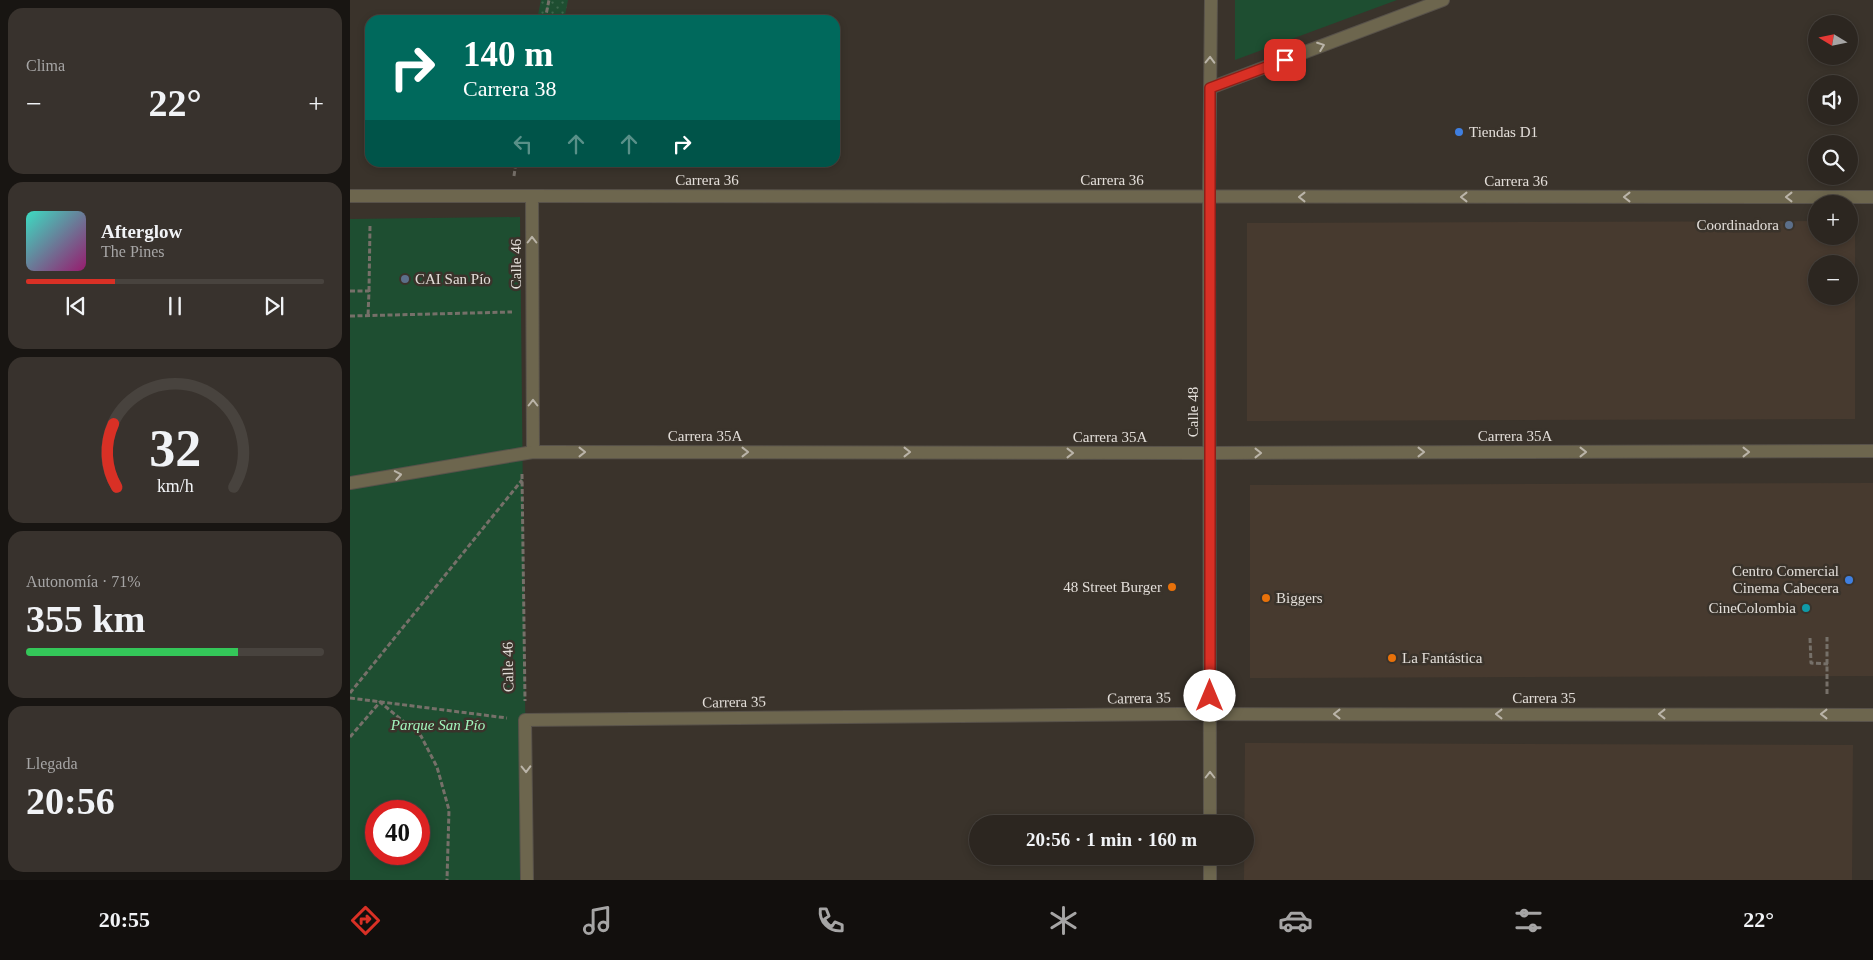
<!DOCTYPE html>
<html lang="es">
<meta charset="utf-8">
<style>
body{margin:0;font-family:Georgia,serif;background:#38322d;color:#f1f3f6;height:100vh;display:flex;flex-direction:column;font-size:19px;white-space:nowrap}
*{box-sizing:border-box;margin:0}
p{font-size:16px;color:#a6a5a5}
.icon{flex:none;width:28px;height:28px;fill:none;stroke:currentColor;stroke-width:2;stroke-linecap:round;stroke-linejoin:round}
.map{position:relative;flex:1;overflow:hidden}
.side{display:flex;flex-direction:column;gap:8px;padding:8px;background:#181512;width:350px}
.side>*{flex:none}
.hud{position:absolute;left:15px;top:15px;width:475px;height:152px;border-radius:15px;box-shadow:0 2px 8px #0003,0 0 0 1px #48433e;background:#00695c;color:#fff;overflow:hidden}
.needle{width:32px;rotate:280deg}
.fabs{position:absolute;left:1458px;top:15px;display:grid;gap:10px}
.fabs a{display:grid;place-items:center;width:50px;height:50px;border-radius:50%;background:#2c2620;box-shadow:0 2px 8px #0003,0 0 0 1px #48433e;font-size:25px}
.speed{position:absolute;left:15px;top:800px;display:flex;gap:10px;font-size:25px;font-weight:700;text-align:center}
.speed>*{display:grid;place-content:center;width:65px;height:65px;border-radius:50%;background:#2c2620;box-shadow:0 2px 8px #0003,0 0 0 1px #48433e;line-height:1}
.speed .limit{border:8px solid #d22;background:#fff;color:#111}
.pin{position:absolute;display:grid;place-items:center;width:42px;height:42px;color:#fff;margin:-21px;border-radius:10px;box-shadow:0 2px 8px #0006}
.me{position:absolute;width:55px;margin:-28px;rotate:0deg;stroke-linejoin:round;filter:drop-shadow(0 0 4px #0008)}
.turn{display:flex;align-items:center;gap:18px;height:105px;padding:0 15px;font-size:22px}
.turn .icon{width:65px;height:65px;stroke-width:2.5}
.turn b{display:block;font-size:35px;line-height:42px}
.lanes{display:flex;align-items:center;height:48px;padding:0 15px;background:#0003;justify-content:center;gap:25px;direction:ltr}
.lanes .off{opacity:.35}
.big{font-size:38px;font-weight:700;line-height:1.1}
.side .widget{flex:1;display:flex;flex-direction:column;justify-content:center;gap:8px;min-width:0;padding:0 18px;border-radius:15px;background:#38322d}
.side .dial{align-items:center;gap:0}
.dial svg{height:130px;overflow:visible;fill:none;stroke:#48433e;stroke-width:7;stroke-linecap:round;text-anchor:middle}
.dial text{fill:#f1f3f6;stroke:none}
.song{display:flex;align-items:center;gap:15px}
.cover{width:60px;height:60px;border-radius:8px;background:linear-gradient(135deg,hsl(170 70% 55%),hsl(320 70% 35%))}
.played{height:5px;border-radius:2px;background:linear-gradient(90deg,#d93025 30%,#48433e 30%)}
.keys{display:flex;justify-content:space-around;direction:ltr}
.heat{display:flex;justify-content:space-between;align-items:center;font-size:28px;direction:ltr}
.charge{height:8px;border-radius:4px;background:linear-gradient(90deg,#34c759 71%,#48433e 0)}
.trip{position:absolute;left:619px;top:815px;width:285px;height:50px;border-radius:25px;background:#2c2620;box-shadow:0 2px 8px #0003,0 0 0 1px #48433e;font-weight:700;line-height:50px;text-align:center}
.menu{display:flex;height:80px;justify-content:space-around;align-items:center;background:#120f0d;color:#a6a5a5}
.menu .icon{width:35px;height:35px}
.menu .active{color:#d93025}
.menu b{font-size:22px;color:#f1f3f6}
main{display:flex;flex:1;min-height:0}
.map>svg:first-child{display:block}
.built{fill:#473a2f;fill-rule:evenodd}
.grass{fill:url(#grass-dots)}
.park{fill:#1e4e31;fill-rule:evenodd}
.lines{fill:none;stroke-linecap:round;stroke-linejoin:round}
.minor-casing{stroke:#58524a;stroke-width:14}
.tertiary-casing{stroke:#58524a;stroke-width:14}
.path{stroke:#767069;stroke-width:3;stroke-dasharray:5 2.5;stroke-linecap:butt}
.minor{stroke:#6d664e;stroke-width:12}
.tertiary{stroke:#6d664e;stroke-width:12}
.oneway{stroke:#bab4a8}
.route-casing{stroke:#8d1f18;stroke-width:12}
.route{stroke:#d93025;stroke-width:9}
.shop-dot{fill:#3f7fe0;stroke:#3a332b;stroke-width:2}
.service-dot{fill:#5c6f8a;stroke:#3a332b;stroke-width:2}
.food-dot{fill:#e8710a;stroke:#3a332b;stroke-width:2}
.culture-dot{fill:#0f9aa8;stroke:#3a332b;stroke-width:2}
.labels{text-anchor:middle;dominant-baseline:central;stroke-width:5;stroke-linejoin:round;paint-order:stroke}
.poi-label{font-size:15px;fill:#e3ded9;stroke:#3a332b;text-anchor:start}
.street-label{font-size:15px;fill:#e3ded9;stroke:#3a332b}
.park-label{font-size:15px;font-style:italic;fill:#a3f7be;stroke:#3a332b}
</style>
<main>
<section class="side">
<div class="widget"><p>Clima</p>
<div class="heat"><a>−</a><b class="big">22°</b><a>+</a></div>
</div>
<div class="widget">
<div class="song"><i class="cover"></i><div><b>Afterglow</b><p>The Pines</p></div></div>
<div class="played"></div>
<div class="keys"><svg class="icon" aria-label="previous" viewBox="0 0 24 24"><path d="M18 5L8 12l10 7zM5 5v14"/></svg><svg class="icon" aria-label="pause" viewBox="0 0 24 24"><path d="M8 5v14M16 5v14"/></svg><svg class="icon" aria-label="next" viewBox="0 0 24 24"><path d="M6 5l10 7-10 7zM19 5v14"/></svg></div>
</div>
<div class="widget dial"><svg viewBox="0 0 100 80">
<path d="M14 69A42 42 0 1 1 86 69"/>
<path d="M14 69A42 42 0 0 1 12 30" stroke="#d93025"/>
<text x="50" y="56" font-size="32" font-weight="700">32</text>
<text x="50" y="72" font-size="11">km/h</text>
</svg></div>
<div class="widget"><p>Autonomía · 71%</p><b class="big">355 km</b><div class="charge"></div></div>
<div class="widget"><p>Llegada</p><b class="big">20:56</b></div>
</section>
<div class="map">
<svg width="1523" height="880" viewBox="0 0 1523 880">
<defs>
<pattern id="grass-dots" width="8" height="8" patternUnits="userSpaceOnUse" patternTransform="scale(1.25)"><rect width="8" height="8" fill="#1e4e31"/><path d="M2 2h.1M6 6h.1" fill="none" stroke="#3f674e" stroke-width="1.8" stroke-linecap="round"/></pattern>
</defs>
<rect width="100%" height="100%" fill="#3a332b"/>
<g class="built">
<path d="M1466,221V236H1499V221H1505V419L897,421V223ZM1466,264H1499V296H1466Z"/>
<polygon points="1523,483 1523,676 900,678 900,485"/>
<polygon points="895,743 1503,745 1502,880 894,880"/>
</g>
<polygon class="grass" points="191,0 218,0 214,20 187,20"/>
<g class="park">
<polygon points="885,0 1047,0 885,60"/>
<path d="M170,217L177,880H0V219ZM26,811H69V854H26Z"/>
</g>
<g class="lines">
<g class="minor-casing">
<g id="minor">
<polyline points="860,88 1093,0"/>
<polyline points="182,196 183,452"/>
<polyline points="859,196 861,0"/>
<polyline points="177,880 175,720 830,714 1523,715"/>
</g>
</g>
<g class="tertiary-casing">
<g id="tertiary">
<polyline points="0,196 1523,197"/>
<polyline points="859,196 860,824"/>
<polyline points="0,483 183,452 859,453 1523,451"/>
<polyline points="860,856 860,880"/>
</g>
</g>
<g class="path">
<polyline points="195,20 199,0"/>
<polyline points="164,176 166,162"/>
<polyline points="0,291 19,291 18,316"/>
<polyline points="19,291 20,225"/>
<polyline points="0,316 162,312"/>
<polyline points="172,474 175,701"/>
<polyline points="1460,638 1461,663 1478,664"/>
<polyline points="0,693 172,480"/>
<polyline points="1477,694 1477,637"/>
<polyline points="0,698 157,718"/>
<polyline points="0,737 30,702 71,736 87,767 99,810 97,880"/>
</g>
<use href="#minor" class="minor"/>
<use href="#tertiary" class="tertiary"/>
</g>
<defs><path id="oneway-chevron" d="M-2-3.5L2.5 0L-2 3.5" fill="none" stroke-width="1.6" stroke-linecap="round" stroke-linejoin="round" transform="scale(1.25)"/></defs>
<g class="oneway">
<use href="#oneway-chevron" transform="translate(971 46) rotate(-21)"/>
<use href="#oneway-chevron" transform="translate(860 60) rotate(-89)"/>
<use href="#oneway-chevron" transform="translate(952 197) rotate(-180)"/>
<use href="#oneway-chevron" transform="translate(1114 197) rotate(-180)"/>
<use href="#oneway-chevron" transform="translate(1277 197) rotate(-180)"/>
<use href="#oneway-chevron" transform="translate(1439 197) rotate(-180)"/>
<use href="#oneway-chevron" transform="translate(182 240) rotate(-90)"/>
<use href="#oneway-chevron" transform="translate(183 403) rotate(-90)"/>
<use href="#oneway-chevron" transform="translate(232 452)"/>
<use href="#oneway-chevron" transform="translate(395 452)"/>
<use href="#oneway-chevron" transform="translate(557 452)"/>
<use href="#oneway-chevron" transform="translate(1071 452)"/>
<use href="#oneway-chevron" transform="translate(1233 452)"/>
<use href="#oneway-chevron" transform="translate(1396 452)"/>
<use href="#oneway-chevron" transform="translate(720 453)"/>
<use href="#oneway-chevron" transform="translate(908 453)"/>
<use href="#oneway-chevron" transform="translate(48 475) rotate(-10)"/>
<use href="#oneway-chevron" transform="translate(987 714) rotate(-180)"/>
<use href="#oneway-chevron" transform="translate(1149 714) rotate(-180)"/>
<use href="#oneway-chevron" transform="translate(1312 714) rotate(-180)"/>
<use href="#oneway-chevron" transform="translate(1474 714) rotate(-180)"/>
<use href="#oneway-chevron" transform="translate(176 769) rotate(89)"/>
<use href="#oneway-chevron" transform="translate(860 775) rotate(-90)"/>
</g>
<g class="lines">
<g class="route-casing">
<polyline id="route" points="860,696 860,88 935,60"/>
</g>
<use href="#route" class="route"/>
</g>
<g class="shop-dot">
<circle cx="1109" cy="132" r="5"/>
<circle cx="1499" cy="580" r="5"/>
</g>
<g class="service-dot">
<circle cx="1439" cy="225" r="5"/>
<circle cx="55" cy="279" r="5"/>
</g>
<g class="food-dot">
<circle cx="822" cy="587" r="5"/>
<circle cx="916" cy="598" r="5"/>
<circle cx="1042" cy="658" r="5"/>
</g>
<circle class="culture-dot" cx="1456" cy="608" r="5"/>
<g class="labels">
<g class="poi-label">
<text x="1119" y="132">Tiendas D1</text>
<text x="1429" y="225" text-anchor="end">Coordinadora</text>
<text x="65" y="279">CAI San Pío</text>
<text x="1489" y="571" text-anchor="end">Centro Comercial<tspan x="1489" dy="17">Cinema Cabecera</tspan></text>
<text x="812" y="587" text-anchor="end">48 Street Burger</text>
<text x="926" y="598">Biggers</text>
<text x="1446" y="608" text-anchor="end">CineColombia</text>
<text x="1052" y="658">La Fantástica</text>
</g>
<g class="street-label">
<text x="357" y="180">Carrera 36</text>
<text x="762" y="180">Carrera 36</text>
<text x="1166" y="181">Carrera 36</text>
<text transform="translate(166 264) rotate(-90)">Calle 46</text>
<text transform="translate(843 412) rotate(-90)">Calle 48</text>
<text x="355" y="436">Carrera 35A</text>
<text x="1165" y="436">Carrera 35A</text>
<text x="760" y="437">Carrera 35A</text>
<text transform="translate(158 667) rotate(-91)">Calle 46</text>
<text transform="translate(789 698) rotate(-1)">Carrera 35</text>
<text x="1194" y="698">Carrera 35</text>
<text transform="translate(384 702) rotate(-1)">Carrera 35</text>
</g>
<g class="park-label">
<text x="88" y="725">Parque San Pío</text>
</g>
</g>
</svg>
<div class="fabs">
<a><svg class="needle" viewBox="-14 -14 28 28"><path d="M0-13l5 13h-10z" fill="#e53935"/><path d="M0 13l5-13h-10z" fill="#a6a5a5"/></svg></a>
<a><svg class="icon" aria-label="sound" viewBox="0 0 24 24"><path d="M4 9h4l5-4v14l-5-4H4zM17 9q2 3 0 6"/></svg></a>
<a><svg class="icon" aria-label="search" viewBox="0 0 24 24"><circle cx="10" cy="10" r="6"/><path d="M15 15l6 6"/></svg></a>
<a>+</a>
<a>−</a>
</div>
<div class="speed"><div class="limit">40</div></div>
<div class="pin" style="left:935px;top:60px;background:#d93025"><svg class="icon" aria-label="arrive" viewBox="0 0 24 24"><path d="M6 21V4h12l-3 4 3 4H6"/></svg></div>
<svg class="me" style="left:860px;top:696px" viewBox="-20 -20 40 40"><circle r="19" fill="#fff"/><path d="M0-13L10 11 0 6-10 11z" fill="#d93025"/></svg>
<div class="trip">20:56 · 1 min · 160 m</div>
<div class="hud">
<div class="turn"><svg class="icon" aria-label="right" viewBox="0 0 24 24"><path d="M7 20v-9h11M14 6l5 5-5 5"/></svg><div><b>140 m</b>Carrera 38</div></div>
<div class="lanes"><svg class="icon off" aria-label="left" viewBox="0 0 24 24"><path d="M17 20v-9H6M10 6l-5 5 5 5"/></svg><svg class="icon off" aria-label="ahead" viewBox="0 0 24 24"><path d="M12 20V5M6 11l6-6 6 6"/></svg><svg class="icon off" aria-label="ahead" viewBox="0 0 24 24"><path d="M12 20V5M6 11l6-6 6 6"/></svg><svg class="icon" aria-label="right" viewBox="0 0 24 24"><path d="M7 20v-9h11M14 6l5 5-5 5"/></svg></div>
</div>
</div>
</main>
<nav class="menu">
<b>20:55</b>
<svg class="icon active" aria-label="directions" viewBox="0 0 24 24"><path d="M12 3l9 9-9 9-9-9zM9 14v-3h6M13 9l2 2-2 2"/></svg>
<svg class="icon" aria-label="music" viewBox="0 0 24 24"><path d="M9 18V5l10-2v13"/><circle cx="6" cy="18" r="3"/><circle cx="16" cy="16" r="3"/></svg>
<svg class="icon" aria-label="phone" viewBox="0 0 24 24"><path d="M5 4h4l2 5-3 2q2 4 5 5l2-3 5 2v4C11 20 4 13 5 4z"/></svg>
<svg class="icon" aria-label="climate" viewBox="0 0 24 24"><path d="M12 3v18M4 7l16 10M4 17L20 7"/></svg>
<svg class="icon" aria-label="car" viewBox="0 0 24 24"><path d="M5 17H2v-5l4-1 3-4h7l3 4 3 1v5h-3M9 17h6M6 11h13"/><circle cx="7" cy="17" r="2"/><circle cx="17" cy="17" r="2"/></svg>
<svg class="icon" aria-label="filters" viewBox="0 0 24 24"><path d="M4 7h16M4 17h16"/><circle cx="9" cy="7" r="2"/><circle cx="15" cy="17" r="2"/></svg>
<b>22°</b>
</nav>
